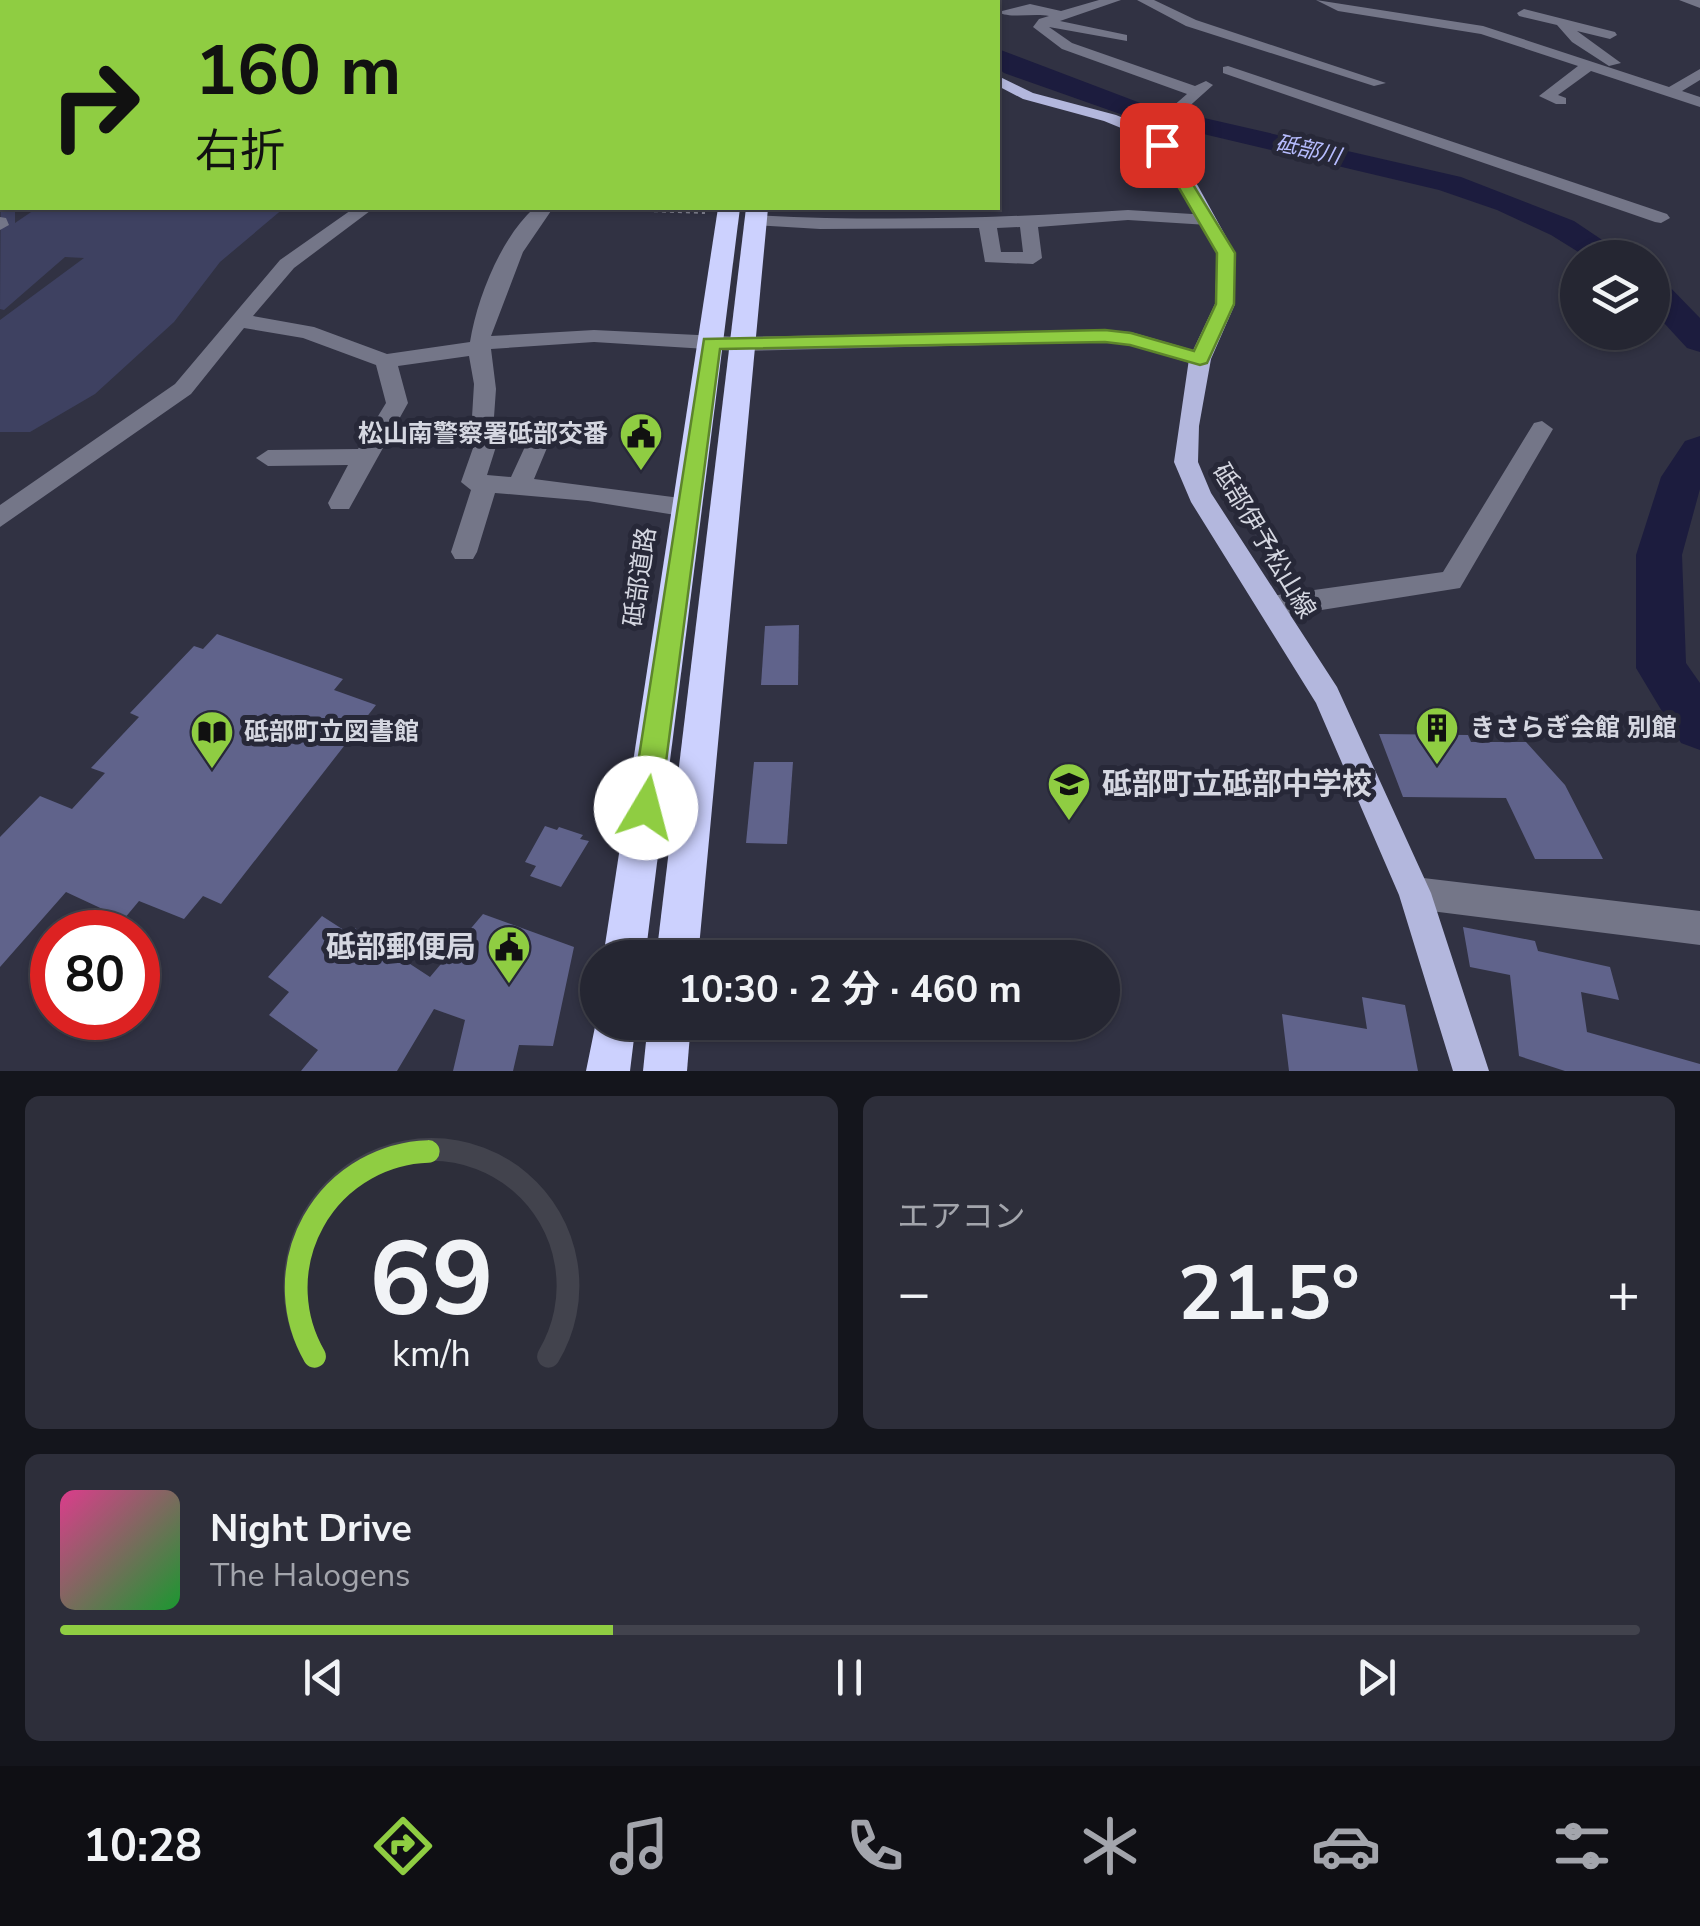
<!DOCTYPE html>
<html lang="ja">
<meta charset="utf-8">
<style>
body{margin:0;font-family:"Nunito Sans","Noto Sans JP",sans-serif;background:#2d2e3a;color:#f1f3f6;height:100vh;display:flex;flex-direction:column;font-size:38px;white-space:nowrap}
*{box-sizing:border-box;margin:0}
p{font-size:32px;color:#a3a5ac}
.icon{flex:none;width:55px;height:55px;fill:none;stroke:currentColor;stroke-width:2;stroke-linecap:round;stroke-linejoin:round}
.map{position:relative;height:1071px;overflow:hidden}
.side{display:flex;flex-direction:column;gap:25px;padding:25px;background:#14151c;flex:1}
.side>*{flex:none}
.guide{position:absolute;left:0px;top:0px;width:1000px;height:210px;box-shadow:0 2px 8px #0004,0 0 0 2px #42434d;background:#8fcd42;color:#111;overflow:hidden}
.buttons{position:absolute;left:1560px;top:240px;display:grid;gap:20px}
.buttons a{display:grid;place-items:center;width:110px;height:110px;border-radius:50%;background:#252632;box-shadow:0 2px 8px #0004,0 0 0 2px #42434d;font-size:50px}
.speed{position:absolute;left:30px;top:910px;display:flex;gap:20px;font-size:50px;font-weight:700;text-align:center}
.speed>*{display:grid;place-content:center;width:130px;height:130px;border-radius:50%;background:#252632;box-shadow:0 2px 8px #0004,0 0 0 2px #42434d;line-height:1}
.speed .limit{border:15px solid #d22;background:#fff;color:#111}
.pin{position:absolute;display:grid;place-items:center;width:85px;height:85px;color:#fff;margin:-42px;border-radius:20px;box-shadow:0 5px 15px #0006}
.me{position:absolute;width:110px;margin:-55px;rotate:8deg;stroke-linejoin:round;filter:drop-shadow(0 0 8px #0008)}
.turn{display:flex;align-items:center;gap:35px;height:210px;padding:0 30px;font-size:45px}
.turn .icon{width:130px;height:130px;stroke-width:2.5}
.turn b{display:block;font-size:70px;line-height:85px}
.big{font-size:75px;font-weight:700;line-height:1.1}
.side .widget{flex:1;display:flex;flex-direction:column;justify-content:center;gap:15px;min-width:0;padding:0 35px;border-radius:15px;background:#2d2e3a}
.side .dial{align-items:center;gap:0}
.dial svg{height:260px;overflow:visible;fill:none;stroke:#42434d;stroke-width:7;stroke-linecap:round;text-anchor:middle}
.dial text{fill:#f1f3f6;stroke:none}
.song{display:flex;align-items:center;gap:30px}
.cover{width:120px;height:120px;border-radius:15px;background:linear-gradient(135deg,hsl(330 70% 55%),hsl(130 70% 35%))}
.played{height:10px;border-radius:5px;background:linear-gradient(90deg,#8fcd42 35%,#42434d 35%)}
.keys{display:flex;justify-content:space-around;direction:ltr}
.heat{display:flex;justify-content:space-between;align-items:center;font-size:55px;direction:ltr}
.side .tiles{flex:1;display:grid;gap:25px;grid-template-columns:1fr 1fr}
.widget:last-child{grid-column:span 2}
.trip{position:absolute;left:580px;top:940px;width:540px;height:100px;border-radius:50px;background:#252632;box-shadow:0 2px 8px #0004,0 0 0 2px #42434d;font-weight:700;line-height:100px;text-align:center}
.menu{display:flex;height:160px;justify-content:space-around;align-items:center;background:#0f0f14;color:#a3a5ac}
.menu .icon{width:70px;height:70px}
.menu .selected{color:#8fcd42}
.menu b{font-size:45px;color:#f1f3f6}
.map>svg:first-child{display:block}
.green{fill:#3e4161}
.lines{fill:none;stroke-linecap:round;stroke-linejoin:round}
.river{fill:#1c1c3e;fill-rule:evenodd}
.building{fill:#60638b}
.path{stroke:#858694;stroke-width:4;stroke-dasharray:4 4;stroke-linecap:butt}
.minor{fill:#747688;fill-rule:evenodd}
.major{fill:#b3b7dd;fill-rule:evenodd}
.highway{fill:#ccd1fe;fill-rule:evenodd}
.route{fill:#8fcd42;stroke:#5d852b;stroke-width:2.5}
.labels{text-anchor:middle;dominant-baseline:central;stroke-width:10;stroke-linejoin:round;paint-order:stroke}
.far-water-label{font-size:22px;font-style:italic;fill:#b7bdff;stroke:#272838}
.poi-label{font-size:25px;font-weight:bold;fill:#d5d7e1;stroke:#272838;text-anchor:start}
.street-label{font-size:25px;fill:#d5d7e1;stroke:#272838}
.near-poi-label{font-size:30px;font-weight:bold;fill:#d5d7e1;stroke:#272838;text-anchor:start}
</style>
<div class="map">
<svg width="1700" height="1071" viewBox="0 0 1700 1071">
<rect width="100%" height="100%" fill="#313243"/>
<g class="green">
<polygon points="0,0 429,0 2,2 0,13"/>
<polygon points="2,27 2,208 15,208 15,223 37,208 284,208 220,262 174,322 95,394 30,432 0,432 0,320 84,258 65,257 4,310 0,309"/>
</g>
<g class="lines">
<g class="river">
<polygon points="998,49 1143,104 1461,177 1574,221 1629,258 1588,258 1551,235 1497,210 1439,190 1123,115 1004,73 998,68"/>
<polygon points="1652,278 1664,281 1700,318 1700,352 1687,348 1652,310"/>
<polygon points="1700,436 1700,489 1682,555 1686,663 1700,683 1700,750 1681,743 1636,668 1636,555 1661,477 1685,441"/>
</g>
</g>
<g class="building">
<polygon points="799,625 798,685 761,685 765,626"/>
<polygon points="217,634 343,679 334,690 376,705 221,904 203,896 184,919 139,901 124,919 66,892 0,967 0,837 40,796 72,809 105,773 91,768 139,717 130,713 194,646 203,649"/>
<polygon points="1379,734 1468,735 1471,742 1526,742 1565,785 1603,859 1535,859 1506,798 1403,797"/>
<polygon points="754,762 793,762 787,844 746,843"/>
<polygon points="545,826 557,830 559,827 583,835 580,839 589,841 561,887 530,876 536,866 525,862"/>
<polygon points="483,914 574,947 553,1046 519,1045 513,1071 453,1071 465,1020 434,1009 397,1071 301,1071 318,1050 269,1015 289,992 268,977 322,916 350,934 355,928 430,977"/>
<polygon points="1463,927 1535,941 1538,951 1610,967 1619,1000 1581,992 1587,1032 1700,1064 1700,1071 1565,1071 1519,1056 1510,975 1470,967"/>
<polygon points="1362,997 1405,1005 1418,1071 1289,1071 1282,1014 1367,1029"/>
</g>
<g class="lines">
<polyline class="path" points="590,208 705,212"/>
<g class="minor">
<polygon points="718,0 732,0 732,2 719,2"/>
<path d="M1099,0H1121L1060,21L1127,35V41L1049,27L1072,43L1195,86L1206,81L1213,85L1155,137L1141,134L1187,94L1062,49L1033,27L1039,19L1049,16C1033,13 1010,19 998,12L1030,4L1061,11Z"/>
<polygon points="1137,0 1154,0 1196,20 1386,83 1374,86 1186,26"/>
<polygon points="1316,0 1483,26 1669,87 1700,69 1700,80 1682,91 1700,97 1700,107 1591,71 1558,95 1566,98 1566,104 1556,104 1539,96 1578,66 1481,34 1338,11"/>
<polygon points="1679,0 1700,0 1700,8"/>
<polygon points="1524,9 1615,32 1617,35 1610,39 1577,31 1621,63 1609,66 1572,42 1557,25 1519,16 1517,13"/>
<polygon points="1228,66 1667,214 1670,218 1661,223 1655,222 1223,73 1223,67"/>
<polygon points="2,83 2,93 0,94 0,84"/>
<path d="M354,208H374L294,268L253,316L314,327L387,354L470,342C477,298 501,238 534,208H553L523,252L491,336L594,330L739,337L1105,330L1131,332L1207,354L1211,359L1200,366L1130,345L1105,342L739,351L594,342L491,349L496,389L494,417L500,434L487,475L511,477L535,425L543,423L554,431L534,479L688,499L697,502L700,508L697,514L688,517L588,501L495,493L477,552L473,559H455L451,552L471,490L461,482L478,434L472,417L474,384L469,356L398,366L408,403L349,509H331L328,503L348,465L268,466L256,458L268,450L358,449L386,403L376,365L303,338L244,328L191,394L0,527V505L175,384L280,260Z"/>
<path d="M1128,210L1208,215L1217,220L1208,225L1128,220L1038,227L1042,258L1033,264L985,262L979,228L820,229L755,225L746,220L755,215C879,222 1004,218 1128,210ZM1020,227L1023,252H1001L997,228Z"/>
<polygon points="0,217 6,218 9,225 0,230"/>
<polygon points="1542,421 1553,429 1460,588 1271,618 1262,615 1258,607 1262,599 1271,596 1443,572 1534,423"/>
<polygon points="1415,877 1700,911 1700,945 1415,909 1403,905 1399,893 1403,881"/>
</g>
<g class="major">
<polygon points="860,0 875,0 877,2 862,2"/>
<polygon points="998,76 1033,93 1116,115 1155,131 1168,142 1198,186 1235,253 1235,304 1211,359 1199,426 1198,462 1211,493 1337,687 1431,893 1489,1071 1453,1071 1399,895 1316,703 1191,502 1174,462 1189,359 1215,304 1217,253 1180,186 1156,148 1143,137 1104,121 1023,99 998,86"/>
</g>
<g class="highway">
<polygon points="734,0 750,0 751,2 735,2"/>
<polygon points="759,0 775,0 776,2 760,2"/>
<polygon points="718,208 740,208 645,958 603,958"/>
<polygon points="746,208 768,208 698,958 656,958"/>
<polygon points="598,1012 598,1022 636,1022 630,1071 586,1071"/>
<polygon points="648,1022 691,1022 687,1071 643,1071"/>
</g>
</g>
<polygon class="route" points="1156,142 1167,142 1235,253 1234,304 1207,363 1200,365 1130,345 1105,342 720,349 660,808 655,817 646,821 636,817 631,808 704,339 1105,330 1131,333 1194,351 1216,304 1217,253 1154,145"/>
<defs>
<g id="civic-pin" transform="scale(2.25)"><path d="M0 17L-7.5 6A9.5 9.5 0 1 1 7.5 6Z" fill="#8fcd42" stroke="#272838"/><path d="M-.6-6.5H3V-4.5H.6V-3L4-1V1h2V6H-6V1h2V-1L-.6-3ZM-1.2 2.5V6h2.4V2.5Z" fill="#111"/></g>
<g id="building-pin" transform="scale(2.25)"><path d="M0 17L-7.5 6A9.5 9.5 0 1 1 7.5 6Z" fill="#8fcd42" stroke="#272838"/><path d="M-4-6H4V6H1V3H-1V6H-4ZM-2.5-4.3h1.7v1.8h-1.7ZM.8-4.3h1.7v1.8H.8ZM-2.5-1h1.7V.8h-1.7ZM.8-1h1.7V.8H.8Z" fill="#111"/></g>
<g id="library-pin" transform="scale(2.25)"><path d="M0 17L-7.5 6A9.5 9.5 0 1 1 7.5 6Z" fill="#8fcd42" stroke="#272838"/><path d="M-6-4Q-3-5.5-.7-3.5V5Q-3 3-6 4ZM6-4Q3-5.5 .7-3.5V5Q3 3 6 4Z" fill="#111"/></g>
<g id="school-pin" transform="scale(2.25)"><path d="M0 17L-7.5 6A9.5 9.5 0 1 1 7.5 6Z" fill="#8fcd42" stroke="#272838"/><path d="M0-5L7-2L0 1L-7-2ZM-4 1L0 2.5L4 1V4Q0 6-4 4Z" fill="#111"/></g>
</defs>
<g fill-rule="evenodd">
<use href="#civic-pin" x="641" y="434"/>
<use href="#building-pin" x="1437" y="728"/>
<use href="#library-pin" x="212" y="732"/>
<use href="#school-pin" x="1069" y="784"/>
<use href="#civic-pin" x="509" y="947"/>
</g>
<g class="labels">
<g class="far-water-label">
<text transform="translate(1308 150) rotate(13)">砥部川</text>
</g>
<g class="poi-label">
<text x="608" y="434" text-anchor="end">松山南警察署砥部交番</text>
<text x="1470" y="728">きさらぎ会館 別館</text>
<text x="244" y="732">砥部町立図書館</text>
</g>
<g class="street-label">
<text transform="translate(1264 541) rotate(59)">砥部伊予松山線</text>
<text transform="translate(640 577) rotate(-82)">砥部道路</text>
</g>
<g class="near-poi-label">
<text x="1102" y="784">砥部町立砥部中学校</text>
<text x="476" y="947" text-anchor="end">砥部郵便局</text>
</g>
</g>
</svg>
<div class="buttons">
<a><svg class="icon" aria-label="layers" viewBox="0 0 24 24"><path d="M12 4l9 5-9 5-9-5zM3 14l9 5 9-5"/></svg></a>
</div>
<div class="speed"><div class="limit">80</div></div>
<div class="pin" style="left:1162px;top:145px;background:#d93025"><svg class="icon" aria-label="arrive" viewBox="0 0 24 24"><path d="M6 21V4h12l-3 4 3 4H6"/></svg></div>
<svg class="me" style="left:646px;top:808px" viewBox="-20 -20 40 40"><circle r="19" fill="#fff"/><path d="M0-13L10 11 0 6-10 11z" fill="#8fcd42"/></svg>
<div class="trip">10:30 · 2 分 · 460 m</div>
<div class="guide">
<div class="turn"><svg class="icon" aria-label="right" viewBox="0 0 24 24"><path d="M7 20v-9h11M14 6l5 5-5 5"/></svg><div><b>160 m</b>右折</div></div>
</div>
</div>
<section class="side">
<div class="tiles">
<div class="widget dial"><svg viewBox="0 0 100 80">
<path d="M14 69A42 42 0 1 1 86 69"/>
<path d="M14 69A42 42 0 0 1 49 6" stroke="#8fcd42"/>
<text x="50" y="56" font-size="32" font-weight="700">69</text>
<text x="50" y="72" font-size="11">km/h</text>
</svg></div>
<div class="widget"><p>エアコン</p>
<div class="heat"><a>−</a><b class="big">21.5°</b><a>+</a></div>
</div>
<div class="widget">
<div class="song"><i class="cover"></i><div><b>Night Drive</b><p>The Halogens</p></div></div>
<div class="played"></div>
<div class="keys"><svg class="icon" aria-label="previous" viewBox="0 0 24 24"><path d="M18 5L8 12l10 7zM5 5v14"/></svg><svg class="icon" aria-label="pause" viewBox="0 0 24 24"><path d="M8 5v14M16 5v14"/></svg><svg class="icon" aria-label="next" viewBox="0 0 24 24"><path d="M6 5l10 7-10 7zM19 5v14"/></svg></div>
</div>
</div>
</section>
<nav class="menu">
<b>10:28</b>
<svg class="icon selected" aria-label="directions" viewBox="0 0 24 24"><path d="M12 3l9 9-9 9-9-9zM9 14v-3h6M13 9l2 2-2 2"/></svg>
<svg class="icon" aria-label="music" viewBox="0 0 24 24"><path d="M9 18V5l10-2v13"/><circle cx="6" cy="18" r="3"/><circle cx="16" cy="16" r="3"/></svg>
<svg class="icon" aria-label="phone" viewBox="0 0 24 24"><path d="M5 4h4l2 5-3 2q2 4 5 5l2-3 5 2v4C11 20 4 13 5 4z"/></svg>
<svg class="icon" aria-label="climate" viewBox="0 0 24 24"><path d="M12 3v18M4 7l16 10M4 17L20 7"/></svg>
<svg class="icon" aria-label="car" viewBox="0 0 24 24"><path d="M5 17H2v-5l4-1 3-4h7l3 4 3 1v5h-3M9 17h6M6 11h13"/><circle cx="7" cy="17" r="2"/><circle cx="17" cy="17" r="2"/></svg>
<svg class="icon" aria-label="filters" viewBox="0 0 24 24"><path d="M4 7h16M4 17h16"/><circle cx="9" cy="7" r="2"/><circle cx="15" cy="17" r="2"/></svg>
</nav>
